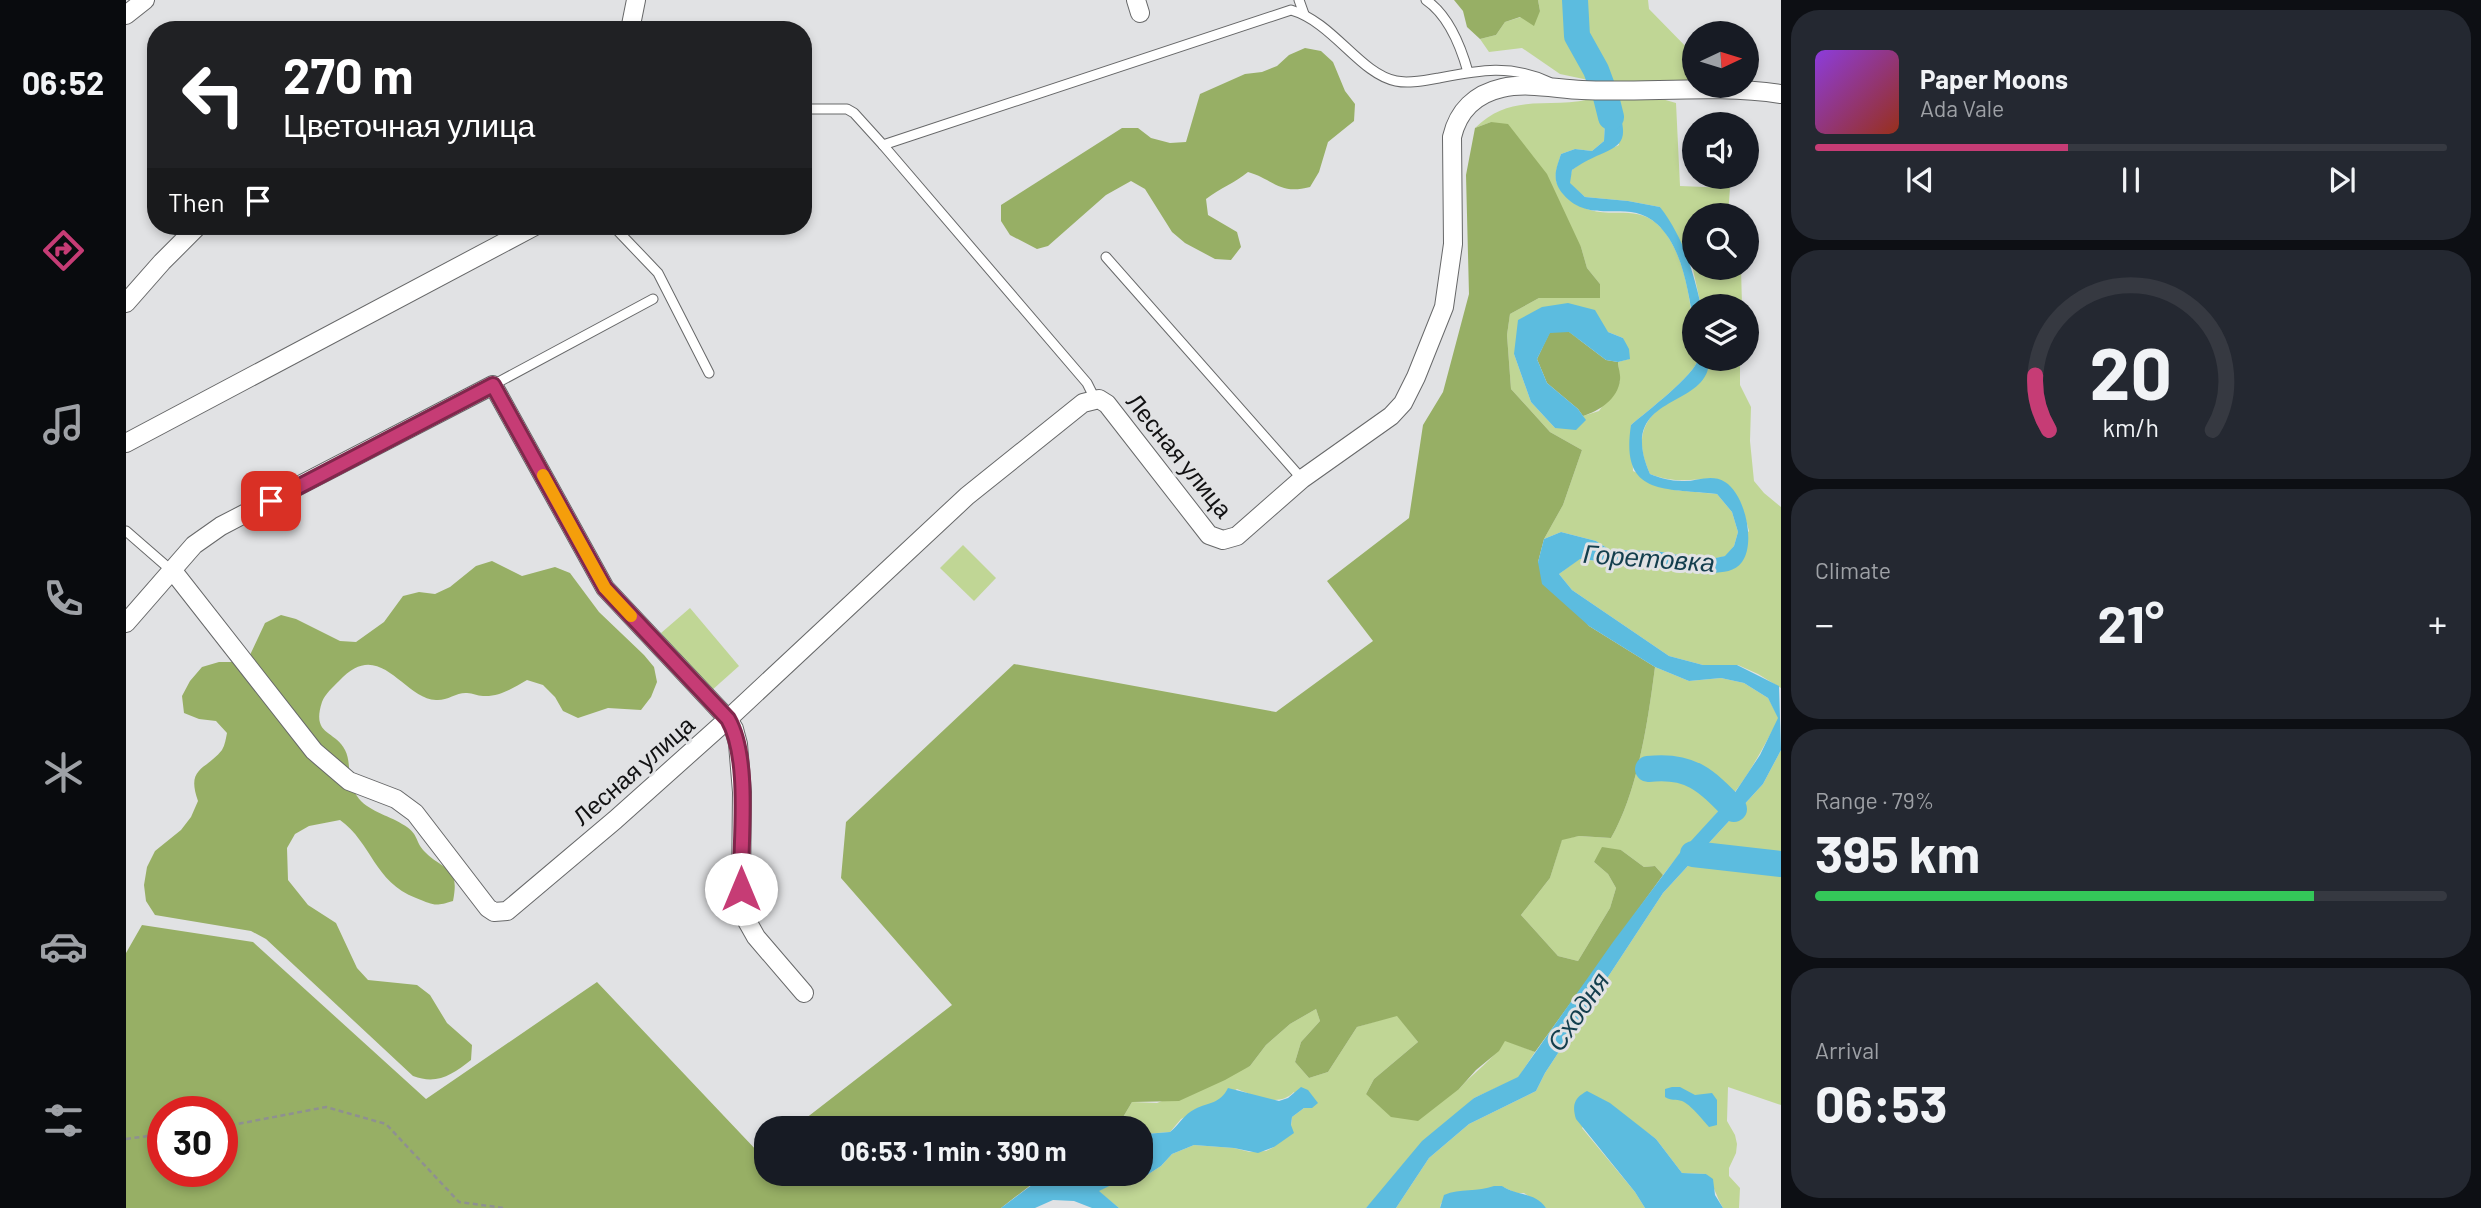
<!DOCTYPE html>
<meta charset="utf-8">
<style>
body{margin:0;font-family:Barlow,sans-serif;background:#242831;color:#f1f3f6;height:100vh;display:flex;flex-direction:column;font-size:26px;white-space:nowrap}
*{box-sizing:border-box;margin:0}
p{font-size:23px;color:#9ea1a6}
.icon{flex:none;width:38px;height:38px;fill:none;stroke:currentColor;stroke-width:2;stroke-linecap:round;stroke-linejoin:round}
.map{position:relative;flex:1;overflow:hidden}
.drawer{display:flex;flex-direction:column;gap:10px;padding:10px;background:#0d0f14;width:700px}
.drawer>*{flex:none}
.banner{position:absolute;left:21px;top:21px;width:665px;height:214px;border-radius:28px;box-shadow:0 4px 10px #0003;background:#202124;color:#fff;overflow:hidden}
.needle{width:46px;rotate:86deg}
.fabs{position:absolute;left:1556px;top:21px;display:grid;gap:14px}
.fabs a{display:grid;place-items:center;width:77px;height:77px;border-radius:50%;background:#171b24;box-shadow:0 4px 10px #0003;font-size:35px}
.speed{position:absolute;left:21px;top:1096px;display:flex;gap:14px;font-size:35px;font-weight:700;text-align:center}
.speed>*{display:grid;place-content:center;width:91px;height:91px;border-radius:50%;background:#171b24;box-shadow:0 4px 10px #0003;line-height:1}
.speed .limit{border:10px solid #d22;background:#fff;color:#111}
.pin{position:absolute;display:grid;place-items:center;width:60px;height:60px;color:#fff;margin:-30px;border-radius:14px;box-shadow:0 4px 10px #0006}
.me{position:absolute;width:77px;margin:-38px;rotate:0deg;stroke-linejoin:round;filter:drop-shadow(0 0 5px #0008)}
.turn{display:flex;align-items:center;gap:24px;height:147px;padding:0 21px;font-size:32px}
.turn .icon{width:91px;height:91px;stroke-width:2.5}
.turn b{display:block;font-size:49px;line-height:60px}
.then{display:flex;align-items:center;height:66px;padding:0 21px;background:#0003;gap:14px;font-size:26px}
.big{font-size:52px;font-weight:700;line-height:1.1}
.drawer .card{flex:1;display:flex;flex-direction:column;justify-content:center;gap:10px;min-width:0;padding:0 24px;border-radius:28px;background:#242831}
.drawer .dial{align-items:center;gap:0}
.dial svg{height:182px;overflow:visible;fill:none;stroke:#363941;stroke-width:7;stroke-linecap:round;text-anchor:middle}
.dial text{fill:#f1f3f6;stroke:none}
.song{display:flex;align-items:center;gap:21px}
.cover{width:84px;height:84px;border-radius:10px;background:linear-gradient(135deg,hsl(270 70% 55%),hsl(10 70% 35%))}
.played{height:7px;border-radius:4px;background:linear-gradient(90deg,#c63c75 40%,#363941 40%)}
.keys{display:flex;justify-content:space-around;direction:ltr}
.heat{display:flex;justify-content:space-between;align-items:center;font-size:38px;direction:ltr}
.charge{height:10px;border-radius:5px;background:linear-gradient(90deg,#34c759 79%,#363941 0)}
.trip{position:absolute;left:628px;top:1116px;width:399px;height:70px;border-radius:28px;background:#171b24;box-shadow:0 4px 10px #0003;font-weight:700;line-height:70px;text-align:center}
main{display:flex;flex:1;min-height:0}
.tab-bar{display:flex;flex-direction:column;width:126px;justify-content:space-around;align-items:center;background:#090b0e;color:#9ea1a6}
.tab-bar .icon{width:49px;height:49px}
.tab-bar .selected{color:#c63c75}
.tab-bar b{font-size:32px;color:#f1f3f6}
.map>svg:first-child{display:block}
.green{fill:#c0d695;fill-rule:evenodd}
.forest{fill:#97af65;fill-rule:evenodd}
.water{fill:#5cbcdf}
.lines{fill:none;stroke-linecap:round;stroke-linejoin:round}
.river{stroke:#5cbcdf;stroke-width:26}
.service-casing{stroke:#676869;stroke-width:11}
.minor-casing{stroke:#676869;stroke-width:20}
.path{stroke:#8f9091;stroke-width:2.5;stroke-dasharray:5 3.5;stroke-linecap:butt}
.service{stroke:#fff;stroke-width:9}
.minor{stroke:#fff;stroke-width:18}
.route-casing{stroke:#81274c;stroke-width:18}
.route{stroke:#c63c75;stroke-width:12}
.slow{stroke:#f59e0b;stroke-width:12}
.labels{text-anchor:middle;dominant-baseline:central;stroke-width:6;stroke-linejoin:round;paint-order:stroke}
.street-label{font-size:24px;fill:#111112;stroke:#e1e2e4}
.water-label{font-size:26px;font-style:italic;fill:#133e4d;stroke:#e1e2e4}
</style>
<main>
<nav class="tab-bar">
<b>06:52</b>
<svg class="icon selected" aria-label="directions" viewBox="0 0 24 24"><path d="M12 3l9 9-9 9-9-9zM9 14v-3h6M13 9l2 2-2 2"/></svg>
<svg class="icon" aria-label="music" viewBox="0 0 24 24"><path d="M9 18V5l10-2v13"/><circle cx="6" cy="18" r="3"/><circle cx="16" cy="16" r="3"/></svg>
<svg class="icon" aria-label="phone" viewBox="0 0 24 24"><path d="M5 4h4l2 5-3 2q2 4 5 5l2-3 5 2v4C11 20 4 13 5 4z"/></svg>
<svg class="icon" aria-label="climate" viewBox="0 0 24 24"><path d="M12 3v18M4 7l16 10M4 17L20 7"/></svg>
<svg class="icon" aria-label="car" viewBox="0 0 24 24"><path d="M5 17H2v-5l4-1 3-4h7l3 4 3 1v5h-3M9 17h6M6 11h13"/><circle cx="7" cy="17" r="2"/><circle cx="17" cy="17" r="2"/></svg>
<svg class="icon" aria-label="filters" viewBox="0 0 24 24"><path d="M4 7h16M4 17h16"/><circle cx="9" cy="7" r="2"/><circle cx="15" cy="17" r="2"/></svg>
</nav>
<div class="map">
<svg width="1655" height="1208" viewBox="0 0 1655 1208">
<rect width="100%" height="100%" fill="#e1e2e4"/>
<g class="green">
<polygon points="1412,0 1522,0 1523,9 1568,55 1568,82 1467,81 1434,74 1396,48 1363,52 1354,39 1370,35 1379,22 1414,11"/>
<path d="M1472,97L1479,121L1478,141L1466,151L1449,149L1435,154C1428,177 1425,184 1446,199C1451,202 1458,209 1464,210C1487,217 1510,206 1530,223C1562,250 1568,320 1568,359H1572C1569,375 1520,412 1505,425L1507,471L1548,490L1591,494L1606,512L1612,532L1608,546L1600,556L1581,560L1530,551L1484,550L1470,541L1435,532L1418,539L1437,505L1456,450L1424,432L1385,389L1381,335L1384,314L1413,298H1474V284L1461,268L1455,247L1365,122L1349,128C1387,90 1428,111 1472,97ZM1482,332L1497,338L1503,359L1492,362L1494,381L1473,411L1457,416L1459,421L1429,428L1405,402L1388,354Z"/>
<polygon points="1488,98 1536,99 1550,103 1554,186 1604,188 1602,215 1568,215 1568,268 1615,268 1616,306 1575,306 1566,265 1534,207 1502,201 1459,197 1443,183 1446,170 1458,161 1493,145"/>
<path d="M1583,359H1614V385L1625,407L1624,441L1628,481L1638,493L1655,507V688L1632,674L1612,665H1577L1543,656L1446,590L1433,574L1453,559L1586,573L1623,531C1601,446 1579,496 1524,474C1512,446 1511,426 1537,405C1544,399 1554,397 1562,392C1570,387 1577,375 1583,367Z"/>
<polygon points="837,545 870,578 848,601 814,568"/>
<polygon points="564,608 613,666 585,691 535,633"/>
<path d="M1529,667L1563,681L1595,678L1618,683L1642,698L1653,718C1639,744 1626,770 1608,793C1586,821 1559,846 1537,875L1529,866L1518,867L1495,850L1468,862L1482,874L1490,888L1484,908L1452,961L1432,956L1395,915L1424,878L1436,839L1453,836L1485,838C1512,791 1522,721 1529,667Z"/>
<path d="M1655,750V1105L1602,1087L1601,1121L1609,1135L1611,1144L1610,1153L1603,1168V1176L1614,1188L1613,1208H1597C1590,1196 1588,1185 1580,1174L1556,1173L1530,1139L1476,1099L1456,1128L1509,1192L1519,1208H1420L1398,1193H1390L1375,1186L1350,1191L1315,1203L1314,1208H1270L1303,1158L1343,1124L1410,1091L1419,1073L1537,893L1637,784Z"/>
<path d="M1190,1009L1194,1021L1175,1042L1169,1062L1183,1078L1202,1072L1231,1027L1271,1015L1292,1042L1248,1079L1240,1094L1333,1089C1347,1073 1368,1059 1379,1040L1409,1052L1392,1078L1348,1098L1240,1208H993L972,1191L1004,1176L1021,1175L1035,1166L1046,1154L1068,1145L1108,1148L1124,1152L1140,1151L1148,1147L1165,1126L1166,1117L1178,1108L1168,1092C1152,1108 1129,1096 1111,1089L1092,1101L1055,1119L1044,1132L1019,1134L1015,1136V1129H990L1006,1102L1031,1103L1124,1066L1140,1045L1164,1024Z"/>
</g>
<g class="forest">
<polygon points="1328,0 1412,0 1414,11 1408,26 1394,17 1379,22 1370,35 1354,39 1341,27 1337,11"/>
<path d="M1179,48L1195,51L1207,62L1219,91L1229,104L1228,121L1202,142L1193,172L1184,187C1153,195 1149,180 1122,172C1109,183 1094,188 1080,199L1082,215L1111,232L1115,247L1105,260L1089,259L1059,243L1046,232L1019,189L1005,181L980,195L922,246L911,249L884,235L875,221V205L996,128H1012L1025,138L1044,143L1060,142L1074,94L1119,74L1136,72L1151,66L1163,55Z"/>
<path d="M1365,122L1382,124L1421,174L1455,247L1461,268L1474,284V298H1413L1384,314L1381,335L1385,389L1424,432L1456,450L1437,505L1418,539L1412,562L1463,626L1529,667C1522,721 1512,791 1485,838L1453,836L1436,840L1424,878L1395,915L1432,956L1452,961L1484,908L1490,888L1482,874L1468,862L1476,847L1495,850L1518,867L1529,866L1537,875L1409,1052L1379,1041L1373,1051L1350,1070L1333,1089L1292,1121L1265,1117L1240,1094L1248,1079L1292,1042L1271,1016L1231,1027L1202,1072L1183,1078L1169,1062L1175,1042L1194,1021L1190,1009L1164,1024L1140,1045L1124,1066L1099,1080L1053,1101L1006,1102L990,1129H666L826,1005L715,878L720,822L888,664L1150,712L1247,641L1201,581L1283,518L1297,425L1317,392L1343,294L1340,175L1349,128Z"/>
<path d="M1424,332H1443L1480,360L1492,362C1492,367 1495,375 1494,380C1492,399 1473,411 1457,416L1452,409L1421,383L1411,359Z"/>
<path d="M366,561L396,576L429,567L444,573L473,612L518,655L528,667L531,682L525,697L515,710L482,708L452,718L437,711L429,697L417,685L401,680C387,688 374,697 357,696C351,696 347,693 341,693C331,692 321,701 310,700C276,698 254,636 213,681C207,687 199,694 196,702C185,736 209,730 219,750C226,763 220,781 231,796C241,811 262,815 276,824C294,834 288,841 299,852C319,872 334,865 327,901C308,907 308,905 290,898C248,882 246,843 214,820L183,826L169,834L161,848L162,880L182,905L210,923L231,968L242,980L291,985L304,995L321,1023L346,1045L345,1060C326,1075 311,1085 287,1076L140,939L125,931L29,915L20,901L18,885L21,867L29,851L55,830L65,817L72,801C60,767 79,771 96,750C99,745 100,738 101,733L90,721L73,719L58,713L56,696L64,681L76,667L93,662H109L124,655L139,623L155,615L170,619L214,641L230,642L258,622L277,596L293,592L309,594L324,587L350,566Z"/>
<path d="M16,925L127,942L300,1099L471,982L633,1153L640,1148V1174H919L875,1208H0V953ZM37,1111H96V1171H37Z"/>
</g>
<g class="water">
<path d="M1472,97L1488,98C1512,157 1485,142 1446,170L1444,183L1459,197L1502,201L1534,207C1557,237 1567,270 1575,306H1568V325C1562,292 1557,248 1531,224C1502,197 1465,227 1437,194C1425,180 1430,169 1435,154L1449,149L1466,151L1478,141L1479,121Z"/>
<polygon points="1442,303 1469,310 1482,332 1497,338 1503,349 1504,359 1492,362 1480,360 1443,332 1424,333 1411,359 1421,383 1452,409 1460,420 1450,430 1429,428 1405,402 1388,354 1392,320 1416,307"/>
<path d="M1572,359H1583C1585,411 1488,391 1524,474C1534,478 1544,481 1556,481C1570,482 1585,473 1599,482C1619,494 1630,543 1616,562C1609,572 1597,572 1586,573L1454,559L1433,574L1446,590L1543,656L1577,665H1611L1653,686L1655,750L1637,784L1537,893L1419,1073L1410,1091L1343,1124L1303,1158L1270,1208H1240L1296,1141L1348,1098L1392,1077L1487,942L1553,854L1608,794L1634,755L1652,718L1642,698L1618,683L1595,678L1563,681L1529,667L1463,626L1416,584L1412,562L1418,539L1435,532L1470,541L1484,550L1530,551L1580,560L1599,556L1608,546L1612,532L1606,512L1591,494C1537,488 1494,496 1505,425C1520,412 1569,375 1572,359Z"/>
<path d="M1175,1087L1182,1090L1192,1103L1186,1108H1178L1166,1117L1165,1125L1168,1133L1148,1147L1132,1153L1108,1148L1068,1145L1046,1154L1035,1166L1021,1175L1004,1176L973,1191L993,1208H966L948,1201L927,1200L909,1208H875L918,1176L939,1175L959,1182L969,1174H1015V1136L1019,1134L1044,1132C1053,1125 1058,1114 1069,1109C1083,1102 1094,1104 1102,1088L1153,1101L1162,1098Z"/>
<path d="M1546,1087H1554L1569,1095L1586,1093L1591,1100V1125L1583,1127C1577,1120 1564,1104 1556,1101C1550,1099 1545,1101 1539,1097V1089Z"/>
<path d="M1461,1091L1484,1103L1530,1139L1556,1173L1580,1174L1587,1179L1589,1195L1597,1208H1519L1509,1192L1450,1119C1446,1105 1448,1098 1461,1091Z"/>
<path d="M1368,1186H1376C1391,1196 1409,1192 1420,1208H1314L1318,1195C1334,1188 1352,1192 1368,1186Z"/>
</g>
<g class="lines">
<g class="river">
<polyline points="1449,0 1451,36 1470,70 1480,97 1485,117"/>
<path d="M1522,769C1564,764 1580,780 1608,809"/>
<polyline points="1567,854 1655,864"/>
</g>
<g class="service-casing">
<g id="service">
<polyline points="1173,0 1178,14"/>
<path d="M1300,0C1322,15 1335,47 1342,72"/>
<path d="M677,109H721L728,113L757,145L1165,10C1207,22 1234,74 1270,81C1284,84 1300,80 1313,78C1354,70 1384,64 1423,82"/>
<polyline points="757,145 961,383 969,399"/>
<polyline points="491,226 489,228 532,273 583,373"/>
<polyline points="980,257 1176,479"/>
<polyline points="367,385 527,299"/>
<polyline points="0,531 46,571"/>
</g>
</g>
<g class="minor-casing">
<g id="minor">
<polyline points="1010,0 1014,13"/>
<polyline points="0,15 19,0"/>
<polyline points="504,30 510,0"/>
<polyline points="0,303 36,262 72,226"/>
<polyline points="0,443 409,226"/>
<path d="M47,571L188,751L223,781L270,799L289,813L362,908L368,912L381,911L489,820L602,719L841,496L957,403L973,399L981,404L1083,535L1097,540L1111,536L1176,479L1265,416L1277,403L1290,377L1318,307L1327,244L1326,137C1332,111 1349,94 1376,88C1401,82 1431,89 1456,90C1522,93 1590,84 1655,94"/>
<polyline points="0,623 68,545 95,526 367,385 479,588 602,719 608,729 612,744 616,792 615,889 621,921 630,937 678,993"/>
</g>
</g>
<g class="path">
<polyline points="96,1127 200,1107 260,1124 333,1202 378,1208"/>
<polyline points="0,1139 37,1134"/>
</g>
<use href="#service" class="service"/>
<use href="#minor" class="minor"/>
</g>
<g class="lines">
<g class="route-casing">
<path id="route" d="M145,501L367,385L479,588L602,719C625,759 614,842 615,889"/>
</g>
<use href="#route" class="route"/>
<polyline class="slow" points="417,475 479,588 505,616"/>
</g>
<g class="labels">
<g class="street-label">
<text transform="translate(1054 455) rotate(51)">Лесная улица</text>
<text transform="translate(507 770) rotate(-41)">Лесная улица</text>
</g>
<g class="water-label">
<text transform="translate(1523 557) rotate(4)">Горетовка</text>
<text transform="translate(1451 1011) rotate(-56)">Сходня</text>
</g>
</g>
</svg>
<div class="fabs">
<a><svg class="needle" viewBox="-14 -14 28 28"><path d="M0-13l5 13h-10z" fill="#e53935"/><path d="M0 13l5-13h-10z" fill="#9ea1a6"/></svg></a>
<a><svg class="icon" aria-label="sound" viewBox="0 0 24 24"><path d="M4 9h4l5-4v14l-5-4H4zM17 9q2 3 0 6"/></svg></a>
<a><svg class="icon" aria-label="search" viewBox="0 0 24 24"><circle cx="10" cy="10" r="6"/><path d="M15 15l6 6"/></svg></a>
<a><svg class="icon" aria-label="layers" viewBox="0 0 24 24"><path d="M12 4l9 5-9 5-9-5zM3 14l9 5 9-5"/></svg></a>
</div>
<div class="speed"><div class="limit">30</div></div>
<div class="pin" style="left:145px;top:501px;background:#d93025"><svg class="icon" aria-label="arrive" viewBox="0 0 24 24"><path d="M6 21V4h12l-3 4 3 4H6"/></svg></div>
<svg class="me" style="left:615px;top:889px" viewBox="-20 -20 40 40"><circle r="19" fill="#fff"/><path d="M0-13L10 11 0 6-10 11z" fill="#c63c75"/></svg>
<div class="trip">06:53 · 1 min · 390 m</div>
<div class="banner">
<div class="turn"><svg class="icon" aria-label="left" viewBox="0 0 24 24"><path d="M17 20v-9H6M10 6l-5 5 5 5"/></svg><div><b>270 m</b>Цветочная улица</div></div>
<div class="then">Then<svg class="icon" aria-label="arrive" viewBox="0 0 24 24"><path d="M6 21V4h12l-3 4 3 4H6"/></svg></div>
</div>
</div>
<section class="drawer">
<div class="card">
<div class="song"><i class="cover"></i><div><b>Paper Moons</b><p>Ada Vale</p></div></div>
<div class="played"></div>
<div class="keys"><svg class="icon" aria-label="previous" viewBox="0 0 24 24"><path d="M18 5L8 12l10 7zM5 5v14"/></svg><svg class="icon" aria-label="pause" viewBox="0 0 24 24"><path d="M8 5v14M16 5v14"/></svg><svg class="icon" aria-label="next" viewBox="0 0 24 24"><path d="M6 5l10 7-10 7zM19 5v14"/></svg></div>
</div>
<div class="card dial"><svg viewBox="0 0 100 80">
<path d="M14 69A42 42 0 1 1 86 69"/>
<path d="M14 69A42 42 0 0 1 8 45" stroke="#c63c75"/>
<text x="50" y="56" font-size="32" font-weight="700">20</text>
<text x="50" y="72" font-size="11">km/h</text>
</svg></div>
<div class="card"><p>Climate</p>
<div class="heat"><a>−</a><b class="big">21°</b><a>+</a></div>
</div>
<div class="card"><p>Range · 79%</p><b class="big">395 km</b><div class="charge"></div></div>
<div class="card"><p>Arrival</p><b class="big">06:53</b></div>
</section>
</main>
